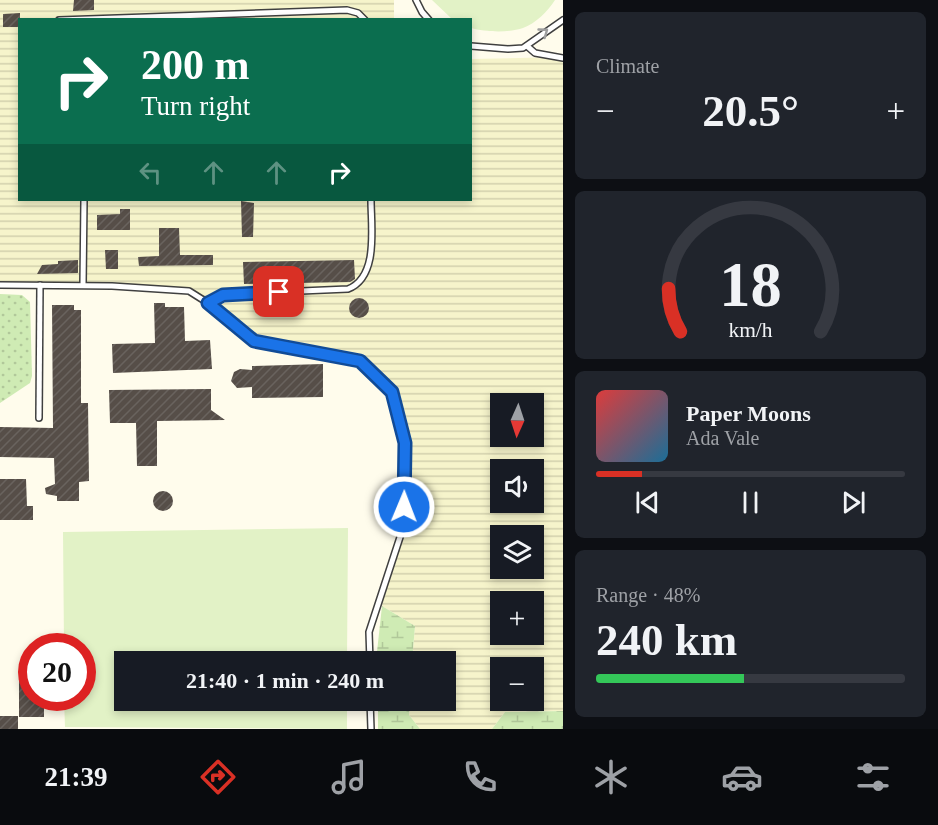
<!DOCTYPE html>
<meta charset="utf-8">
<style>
body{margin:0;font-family:"Times New Roman",serif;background:#20242c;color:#f1f3f6;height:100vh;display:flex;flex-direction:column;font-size:22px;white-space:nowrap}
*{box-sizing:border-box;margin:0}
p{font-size:20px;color:#9ea1a6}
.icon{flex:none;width:33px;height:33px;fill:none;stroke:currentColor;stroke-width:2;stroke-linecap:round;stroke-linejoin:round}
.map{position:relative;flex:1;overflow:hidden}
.details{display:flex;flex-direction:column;gap:12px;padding:12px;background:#0d0f14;width:375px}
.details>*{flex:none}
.guide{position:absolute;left:18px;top:18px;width:454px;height:183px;border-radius:0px;box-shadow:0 3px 9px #0003;background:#0b6e4f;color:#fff;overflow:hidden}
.needle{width:39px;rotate:183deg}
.buttons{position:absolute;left:490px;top:393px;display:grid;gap:12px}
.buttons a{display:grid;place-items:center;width:54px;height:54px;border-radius:0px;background:#171b24;box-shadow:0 3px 9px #0003;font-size:30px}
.speed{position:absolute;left:18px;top:633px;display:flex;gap:12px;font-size:30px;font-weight:700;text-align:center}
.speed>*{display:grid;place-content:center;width:78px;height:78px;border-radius:50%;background:#171b24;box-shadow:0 3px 9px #0003;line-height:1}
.speed .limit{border:9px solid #d22;background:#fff;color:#111}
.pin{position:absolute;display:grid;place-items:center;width:51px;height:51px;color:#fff;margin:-26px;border-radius:12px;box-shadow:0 3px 9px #0006}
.me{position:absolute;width:66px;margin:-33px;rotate:1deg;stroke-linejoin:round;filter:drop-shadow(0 0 4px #0008)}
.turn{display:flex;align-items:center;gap:21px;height:126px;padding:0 24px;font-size:27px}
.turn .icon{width:78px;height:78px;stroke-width:2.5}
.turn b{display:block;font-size:42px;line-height:51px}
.lanes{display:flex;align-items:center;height:57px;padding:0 24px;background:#0003;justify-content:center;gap:30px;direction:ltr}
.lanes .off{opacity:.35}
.big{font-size:45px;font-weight:700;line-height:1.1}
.details .card{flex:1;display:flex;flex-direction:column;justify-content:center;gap:9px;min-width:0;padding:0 21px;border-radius:9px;background:#20242c}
.details .dial{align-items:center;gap:0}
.dial svg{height:156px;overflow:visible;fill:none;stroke:#363941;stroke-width:7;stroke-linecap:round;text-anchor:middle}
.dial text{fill:#f1f3f6;stroke:none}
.song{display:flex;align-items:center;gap:18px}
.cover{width:72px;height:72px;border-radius:9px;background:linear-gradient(135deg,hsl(0 70% 55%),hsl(200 70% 35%))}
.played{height:6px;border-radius:3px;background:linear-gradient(90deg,#d93025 15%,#363941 15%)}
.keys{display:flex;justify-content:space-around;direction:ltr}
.heat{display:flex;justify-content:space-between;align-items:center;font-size:33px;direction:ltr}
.charge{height:9px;border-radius:4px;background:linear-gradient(90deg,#34c759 48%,#363941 0)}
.trip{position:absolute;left:114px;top:651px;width:342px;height:60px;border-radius:0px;background:#171b24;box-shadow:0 3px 9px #0003;font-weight:700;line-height:60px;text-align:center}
.dock{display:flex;height:96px;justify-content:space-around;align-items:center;background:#090b0e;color:#9ea1a6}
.dock .icon{width:42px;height:42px}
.dock .current{color:#d93025}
.dock b{font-size:27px;color:#f1f3f6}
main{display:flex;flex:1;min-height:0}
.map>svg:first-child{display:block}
.farmland{fill:url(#farmland-rules);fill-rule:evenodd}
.grass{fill:url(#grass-dots)}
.wetland{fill:url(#wetland-marsh)}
.pitch{fill:#e2f2c6}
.building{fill:url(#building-hatch)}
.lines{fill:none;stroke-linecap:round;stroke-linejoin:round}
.lane-casing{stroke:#404040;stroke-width:8}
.lane{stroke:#fff;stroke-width:5}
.oneway{stroke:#9e9e9e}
.route-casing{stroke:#114b97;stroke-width:15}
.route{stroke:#1a73e8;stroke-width:10}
</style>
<main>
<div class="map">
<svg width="563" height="729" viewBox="0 0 563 729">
<defs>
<pattern id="farmland-rules" width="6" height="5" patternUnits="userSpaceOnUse" patternTransform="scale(1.5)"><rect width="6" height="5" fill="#f6f4cb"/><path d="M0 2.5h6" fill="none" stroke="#d2d0ad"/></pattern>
<pattern id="grass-dots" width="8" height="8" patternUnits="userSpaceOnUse" patternTransform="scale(1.5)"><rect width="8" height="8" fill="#cfebb4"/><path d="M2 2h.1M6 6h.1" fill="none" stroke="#b1c89a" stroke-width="1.8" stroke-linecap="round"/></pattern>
<pattern id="wetland-marsh" width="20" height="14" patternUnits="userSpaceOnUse" patternTransform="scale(1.5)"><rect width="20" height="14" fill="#cfebb4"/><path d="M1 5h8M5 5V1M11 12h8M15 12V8" fill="none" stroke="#b1c89a"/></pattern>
<pattern id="building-hatch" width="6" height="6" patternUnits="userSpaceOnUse" patternTransform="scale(1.5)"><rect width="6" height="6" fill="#564e48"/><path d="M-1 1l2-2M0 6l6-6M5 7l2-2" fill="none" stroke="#69635e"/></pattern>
</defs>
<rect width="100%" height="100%" fill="#fffcec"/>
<path class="farmland" d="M0,0H394V19L20,20V200H471V59L563,57V711L505,712L492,729H420L409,715L410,701L446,700V662L412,661L415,626L382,606L386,578L403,528L405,443L392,392L360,361L254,341L189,291L0,285ZM501,404H534V436H501ZM501,470H534V502H501ZM501,536H534V568H501ZM501,602H534V634H501ZM501,668H534V700H501Z"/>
<polygon class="grass" points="0,294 22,295 30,302 32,376 30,383 0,403"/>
<g class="wetland">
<polygon points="382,606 415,626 412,661 376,661"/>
<polygon points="378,701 410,701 409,715 420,729 378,729"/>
<polygon points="563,711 563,729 492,729 505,712"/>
</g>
<g class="pitch">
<path d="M432,0H555C548,11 535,24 523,28C509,33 485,32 471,28V20L452,19Z"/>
<polygon points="348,528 347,661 124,662 124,700 347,701 347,729 65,727 64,698 82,698 82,646 64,646 63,532"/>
</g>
<g class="building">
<polygon points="74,0 94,0 94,10 73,11"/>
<polygon points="20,13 20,27 3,27 3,14"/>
<polygon points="241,201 254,203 253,237 242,237"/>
<polygon points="120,209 130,209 130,230 97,230 97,215 120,214"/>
<polygon points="159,228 179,228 180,255 213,255 213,265 139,266 138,257 159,256"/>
<polygon points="105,250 118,250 118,269 106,269"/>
<polygon points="78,260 78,273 37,274 42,265 58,264 58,261"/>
<polygon points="354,260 355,279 350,282 244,284 243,262"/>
<circle cx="359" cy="308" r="10"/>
<polygon points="154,303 165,303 165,307 184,307 185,341 210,340 212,369 113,373 112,344 155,343"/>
<polygon points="52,305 74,305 74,310 81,310 81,403 88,403 89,481 79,482 79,501 57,501 57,496 46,494 45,488 55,484 54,458 0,457 0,427 53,428"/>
<polygon points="323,364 323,397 252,398 252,387 237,388 231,381 234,372 240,369 252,370 252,366"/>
<polygon points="211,389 211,410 225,420 157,421 157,466 137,466 136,423 110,423 109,390"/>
<polygon points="0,479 26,479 27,506 33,506 33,520 0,520"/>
<circle cx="163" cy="501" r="10"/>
<polygon points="19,670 32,671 32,698 44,698 44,717 19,717"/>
<rect x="0" y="716" width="18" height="13"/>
</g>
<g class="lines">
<g class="lane-casing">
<g id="lane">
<polyline points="416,0 422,12 429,20"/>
<polyline points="59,20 347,10 358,13 365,20"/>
<polyline points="471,46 508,49 523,48 563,20"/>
<polyline points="527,46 535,53 563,58"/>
<polyline points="0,285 112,286 189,291 208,303 254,341 359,361 392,392 405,443 403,528 369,632 370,662"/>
<polyline points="83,285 84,200"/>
<path d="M208,303L223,295L233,294L348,289C379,277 371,227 371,200"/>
<polyline points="39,418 40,285"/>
<polyline points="370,700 371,729"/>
</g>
</g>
<use href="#lane" class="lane"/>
</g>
<defs><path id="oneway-chevron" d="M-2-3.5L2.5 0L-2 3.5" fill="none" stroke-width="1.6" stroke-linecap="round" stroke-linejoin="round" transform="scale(1.5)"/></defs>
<use class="oneway" href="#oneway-chevron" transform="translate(544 32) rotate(-36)"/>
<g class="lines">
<g class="route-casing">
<polyline id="route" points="279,292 223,295 208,303 254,341 360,361 392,392 405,443 404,507"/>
</g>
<use href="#route" class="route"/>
</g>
</svg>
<div class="buttons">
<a><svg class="needle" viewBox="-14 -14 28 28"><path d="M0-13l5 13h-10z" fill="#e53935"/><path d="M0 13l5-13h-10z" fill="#9ea1a6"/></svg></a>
<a><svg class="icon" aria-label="sound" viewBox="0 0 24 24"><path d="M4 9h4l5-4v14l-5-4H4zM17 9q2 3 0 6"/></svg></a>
<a><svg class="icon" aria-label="layers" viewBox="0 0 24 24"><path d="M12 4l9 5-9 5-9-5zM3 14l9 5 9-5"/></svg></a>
<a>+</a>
<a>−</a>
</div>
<div class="speed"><div class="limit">20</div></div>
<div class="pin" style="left:279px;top:292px;background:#d93025"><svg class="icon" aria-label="arrive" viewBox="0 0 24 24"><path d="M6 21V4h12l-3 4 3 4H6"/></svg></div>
<svg class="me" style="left:404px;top:507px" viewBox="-20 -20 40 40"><circle r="17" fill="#1a73e8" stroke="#fff" stroke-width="3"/><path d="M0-11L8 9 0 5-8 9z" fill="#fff"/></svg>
<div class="trip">21:40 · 1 min · 240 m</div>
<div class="guide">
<div class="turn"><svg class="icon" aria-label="right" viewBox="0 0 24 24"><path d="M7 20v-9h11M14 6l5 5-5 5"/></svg><div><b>200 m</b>Turn right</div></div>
<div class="lanes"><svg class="icon off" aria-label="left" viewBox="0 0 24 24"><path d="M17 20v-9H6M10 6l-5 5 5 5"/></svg><svg class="icon off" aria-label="ahead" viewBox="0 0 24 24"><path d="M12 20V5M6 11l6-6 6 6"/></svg><svg class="icon off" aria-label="ahead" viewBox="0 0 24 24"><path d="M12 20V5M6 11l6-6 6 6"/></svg><svg class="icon" aria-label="right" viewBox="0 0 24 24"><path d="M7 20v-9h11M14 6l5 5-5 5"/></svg></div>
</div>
</div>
<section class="details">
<div class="card"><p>Climate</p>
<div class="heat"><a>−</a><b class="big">20.5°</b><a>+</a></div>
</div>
<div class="card dial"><svg viewBox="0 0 100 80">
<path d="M14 69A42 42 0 1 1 86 69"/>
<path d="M14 69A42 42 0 0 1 8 47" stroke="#d93025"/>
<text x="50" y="56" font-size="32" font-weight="700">18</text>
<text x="50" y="72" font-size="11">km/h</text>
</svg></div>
<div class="card">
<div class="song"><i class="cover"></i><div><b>Paper Moons</b><p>Ada Vale</p></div></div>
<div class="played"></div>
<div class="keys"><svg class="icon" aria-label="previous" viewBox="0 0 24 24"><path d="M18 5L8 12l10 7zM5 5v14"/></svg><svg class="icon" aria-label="pause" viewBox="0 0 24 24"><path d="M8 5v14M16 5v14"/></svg><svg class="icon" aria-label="next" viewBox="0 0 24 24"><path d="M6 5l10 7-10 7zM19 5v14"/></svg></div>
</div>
<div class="card"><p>Range · 48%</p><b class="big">240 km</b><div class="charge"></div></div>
</section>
</main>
<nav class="dock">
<b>21:39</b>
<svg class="icon current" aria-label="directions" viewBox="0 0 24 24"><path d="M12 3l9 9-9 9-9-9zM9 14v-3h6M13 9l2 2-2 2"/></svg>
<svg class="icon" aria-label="music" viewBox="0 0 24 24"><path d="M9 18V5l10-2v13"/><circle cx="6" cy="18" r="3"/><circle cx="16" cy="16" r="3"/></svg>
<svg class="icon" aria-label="phone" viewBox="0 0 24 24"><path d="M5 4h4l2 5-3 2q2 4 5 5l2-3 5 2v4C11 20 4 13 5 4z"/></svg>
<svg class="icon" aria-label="climate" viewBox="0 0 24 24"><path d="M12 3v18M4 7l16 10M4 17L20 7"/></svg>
<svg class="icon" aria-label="car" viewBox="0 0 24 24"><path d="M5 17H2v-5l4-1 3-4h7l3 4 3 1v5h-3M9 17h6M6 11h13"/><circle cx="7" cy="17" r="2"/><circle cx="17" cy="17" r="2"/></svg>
<svg class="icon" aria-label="filters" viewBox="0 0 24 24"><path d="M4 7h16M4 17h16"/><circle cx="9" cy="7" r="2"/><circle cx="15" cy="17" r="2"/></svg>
</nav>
